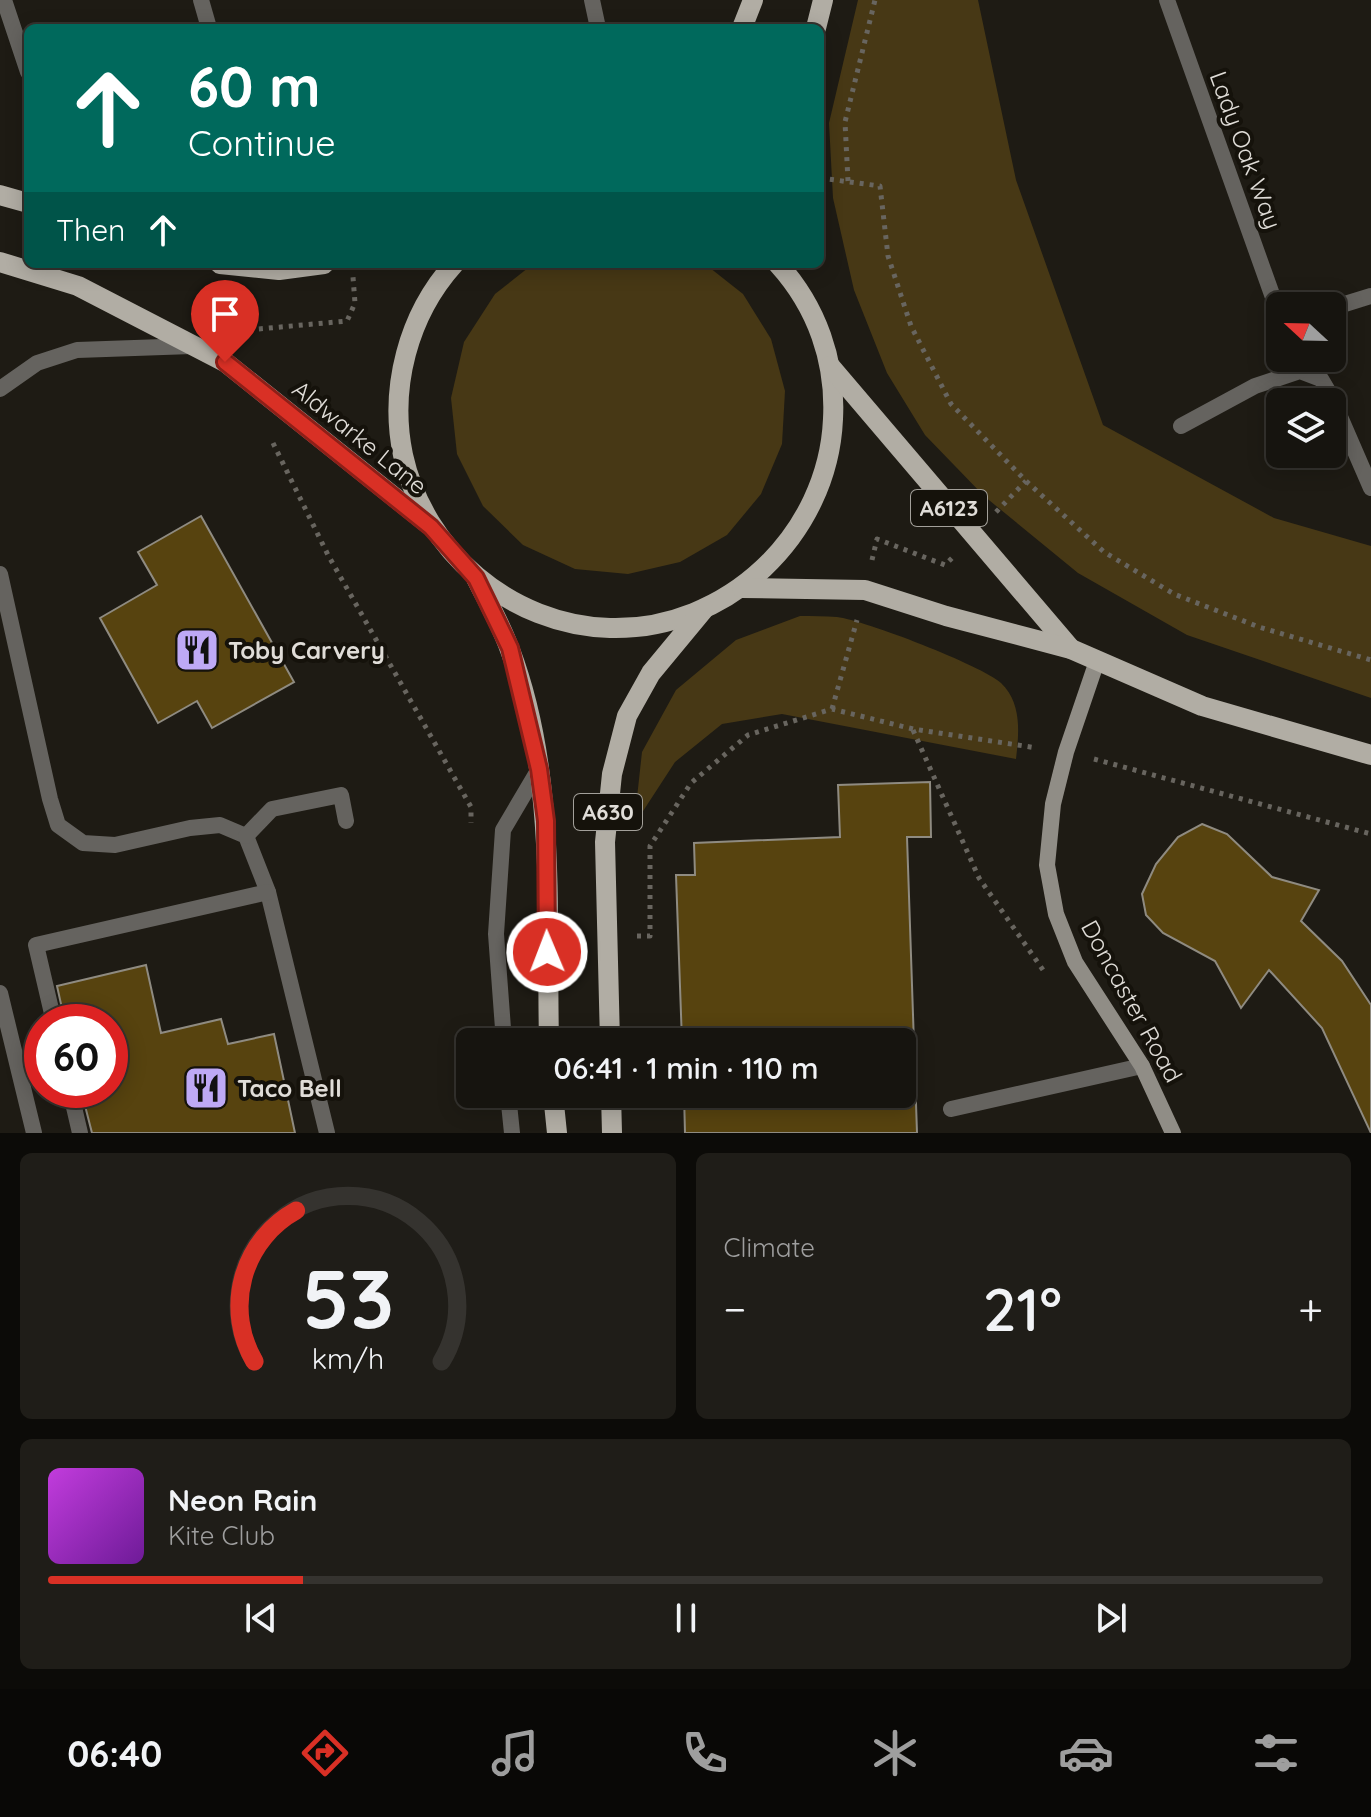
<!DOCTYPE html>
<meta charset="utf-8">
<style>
body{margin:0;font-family:Quicksand,sans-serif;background:#1f1d18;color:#f1f3f6;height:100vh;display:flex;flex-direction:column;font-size:30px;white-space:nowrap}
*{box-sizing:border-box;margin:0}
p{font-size:26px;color:#9e9e9e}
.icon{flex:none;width:44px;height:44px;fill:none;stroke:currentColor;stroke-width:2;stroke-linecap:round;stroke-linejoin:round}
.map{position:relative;height:1133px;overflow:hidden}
.details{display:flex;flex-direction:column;gap:20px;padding:20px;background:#0c0b08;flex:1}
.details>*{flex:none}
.banner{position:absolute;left:24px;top:24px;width:800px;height:244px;border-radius:12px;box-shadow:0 4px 20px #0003,0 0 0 2px #35332f;background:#00695c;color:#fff;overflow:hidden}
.needle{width:52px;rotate:292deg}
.buttons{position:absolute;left:1266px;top:292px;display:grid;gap:16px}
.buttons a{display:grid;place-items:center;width:80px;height:80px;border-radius:12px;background:#16140f;box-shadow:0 4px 20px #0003,0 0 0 2px #35332f;font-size:40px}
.speed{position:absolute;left:24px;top:1004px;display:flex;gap:16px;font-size:40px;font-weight:700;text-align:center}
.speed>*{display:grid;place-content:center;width:104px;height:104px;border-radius:50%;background:#16140f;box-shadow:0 4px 20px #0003,0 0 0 2px #35332f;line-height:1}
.speed .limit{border:12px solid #d22;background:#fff;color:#111}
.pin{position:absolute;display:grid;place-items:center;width:68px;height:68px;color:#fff;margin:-82px -34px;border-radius:50% 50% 50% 0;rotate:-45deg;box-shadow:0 0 8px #0007}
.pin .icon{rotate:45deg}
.me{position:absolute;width:88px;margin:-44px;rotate:359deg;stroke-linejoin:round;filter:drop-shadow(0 0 6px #0008)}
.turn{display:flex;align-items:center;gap:28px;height:168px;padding:0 32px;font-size:36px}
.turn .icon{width:104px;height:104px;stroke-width:2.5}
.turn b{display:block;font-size:56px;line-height:68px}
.then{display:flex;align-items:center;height:76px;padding:0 32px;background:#0003;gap:16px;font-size:30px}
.big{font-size:60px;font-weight:600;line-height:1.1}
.details .tile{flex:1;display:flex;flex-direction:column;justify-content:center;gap:12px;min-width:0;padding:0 28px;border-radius:12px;background:#1f1d18}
.details .dial{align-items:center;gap:0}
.dial svg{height:208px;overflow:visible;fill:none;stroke:#35332f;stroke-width:7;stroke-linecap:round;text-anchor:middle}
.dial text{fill:#f1f3f6;stroke:none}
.song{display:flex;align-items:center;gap:24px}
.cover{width:96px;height:96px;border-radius:12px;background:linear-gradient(135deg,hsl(290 70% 55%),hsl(280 70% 35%))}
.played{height:8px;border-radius:4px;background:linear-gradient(90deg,#d93025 20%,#35332f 20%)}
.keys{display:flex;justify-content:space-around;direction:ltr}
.heat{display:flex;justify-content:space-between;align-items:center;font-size:44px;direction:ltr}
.details .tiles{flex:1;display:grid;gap:20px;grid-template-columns:1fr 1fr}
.tile:last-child{grid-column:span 2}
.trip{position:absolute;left:456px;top:1028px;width:460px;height:80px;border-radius:12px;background:#16140f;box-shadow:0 4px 20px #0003,0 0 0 2px #35332f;font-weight:600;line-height:80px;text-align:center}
.dock{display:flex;height:128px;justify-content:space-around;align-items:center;background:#090806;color:#9e9e9e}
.dock .icon{width:56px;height:56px}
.dock .active{color:#d93025}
.dock b{font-size:36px;color:#f1f3f6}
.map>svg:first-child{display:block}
.green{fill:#473815}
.building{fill:#57430f;stroke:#8f8b81;stroke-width:2}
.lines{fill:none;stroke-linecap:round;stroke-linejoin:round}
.path{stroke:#68655f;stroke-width:5;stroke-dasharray:4 6;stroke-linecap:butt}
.lane{stroke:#65635f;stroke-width:16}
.street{stroke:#65635f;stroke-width:16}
.secondary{stroke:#908d86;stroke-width:16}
.primary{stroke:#b1ada4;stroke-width:20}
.route-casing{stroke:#8d1f18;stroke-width:20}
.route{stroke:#d93025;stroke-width:14}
.labels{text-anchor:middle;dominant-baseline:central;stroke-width:8;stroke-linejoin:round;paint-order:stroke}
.shield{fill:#15120b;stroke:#a3a09a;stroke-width:2}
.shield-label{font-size:22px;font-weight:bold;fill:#e0ddd8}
.street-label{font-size:24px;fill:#e0ddd8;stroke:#15120b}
.poi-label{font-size:24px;font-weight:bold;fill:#e0ddd8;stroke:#15120b;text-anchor:start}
</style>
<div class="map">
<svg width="1371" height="1133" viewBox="0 0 1371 1133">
<rect width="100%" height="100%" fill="#1e1b14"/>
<g class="green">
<polygon points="858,0 978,0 1016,180 1103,425 1274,518 1371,546 1371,698 1187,635 1078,573 984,496 925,435 887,373 854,290 833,198 829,123"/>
<polygon points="533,264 705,264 743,294 771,339 785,391 782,444 761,494 727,535 680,562 628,574 575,569 523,545 483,506 457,454 451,398 464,342 495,294"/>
<path d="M800,616C812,616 825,616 837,617C864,620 983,666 1001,683C1022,703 1019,733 1016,759L782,714L722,724L675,762L634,825L642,752L676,690L736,640Z"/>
</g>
<g class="building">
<polygon points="201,516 294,682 212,728 197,701 158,723 100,618 157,585 138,552"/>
<polygon points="930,782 931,837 907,837 917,1133 685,1133 684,1094 902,1094 902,1042 682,1042 676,875 695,875 694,843 840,837 838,785"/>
<polygon points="1202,824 1227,834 1272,877 1319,890 1301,921 1342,961 1371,1005 1371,1133 1322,1028 1269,970 1241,1008 1215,961 1163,933 1146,915 1142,894 1156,864 1178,837"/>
<polygon points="146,965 161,1033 221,1019 228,1044 274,1034 295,1133 92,1133 81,1090 110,1090 110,1022 65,1022 57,986"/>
</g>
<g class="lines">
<g class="path">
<polyline points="820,178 880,186 888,256 911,326 951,404 1026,481 1104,552 1174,594 1259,627 1371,660"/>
<polyline points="848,181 845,122 875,0"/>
<polyline points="243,337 247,330 347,321 355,303 353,277"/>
<polyline points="273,443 328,555 471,807 471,823"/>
<polyline points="996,512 1026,481"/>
<polyline points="872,560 877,539 945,565 953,557"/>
<polyline points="832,709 857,620"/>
<polyline points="913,730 979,878 1043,970"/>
<polyline points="1094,759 1371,834"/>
<polyline points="637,936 650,936 650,846 691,783 748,735 832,709 913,729 1037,748"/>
</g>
<g class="lane">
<polyline points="4,0 28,72"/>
<polyline points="201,0 209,28"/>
<polyline points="592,0 598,28"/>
<polyline points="1332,308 1371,296"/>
<polyline points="0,389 37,363 77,350 192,346"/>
<polyline points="1181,426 1255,386 1300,371 1321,379 1331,396 1371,488"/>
<polyline points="0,574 50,799 58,825 83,843 115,845 190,828 220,825 246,836 268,892 327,1133"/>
<polyline points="246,836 272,809 341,795 346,821"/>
<polyline points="54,1022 36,945 268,892"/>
<polyline points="504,1042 496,934 503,830 539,769"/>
<polyline points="70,1090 80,1133"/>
<polyline points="508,1094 512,1133"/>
<polyline points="951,1109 1142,1066"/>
</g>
<g class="street">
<polyline points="1167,0 1280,317"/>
<polyline points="1295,358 1300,371"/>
<polyline points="0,993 34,1133"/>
</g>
<polyline class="secondary" points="1097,661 1066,752 1053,804 1047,865 1056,914 1075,962 1142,1066 1173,1133"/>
<g class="primary">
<polyline points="742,28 753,0"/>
<polyline points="816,28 823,0"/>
<polyline points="0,195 28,203"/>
<polyline points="0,262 78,286 225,362 428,524"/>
<polyline points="220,264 279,270 324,264"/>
<path d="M454,264C408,315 389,388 403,455C424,551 510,625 610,628C727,631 828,535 833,419C836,361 817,307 778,264"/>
<polyline points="830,366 1071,649"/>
<path d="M476,578C488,602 501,625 510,650C557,774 546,912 549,1042"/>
<polyline points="742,588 865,590 946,616 1071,649 1202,706 1371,755"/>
<polyline points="610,1042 605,842 612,774 627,716 651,673 704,609"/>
<polyline points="553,1094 557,1133"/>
<polyline points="611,1094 612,1133"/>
</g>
</g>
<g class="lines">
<g class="route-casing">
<polyline id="route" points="225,362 431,527 476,578 510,648 539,769 546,821 547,952"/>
</g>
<use href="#route" class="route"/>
</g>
<defs>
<g id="restaurant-square" transform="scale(2.3)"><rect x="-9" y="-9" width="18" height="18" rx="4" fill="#bea9f5" stroke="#15120b"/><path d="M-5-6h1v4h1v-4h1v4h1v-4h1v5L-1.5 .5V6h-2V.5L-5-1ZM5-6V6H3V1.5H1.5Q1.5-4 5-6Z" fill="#111"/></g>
</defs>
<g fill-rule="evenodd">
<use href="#restaurant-square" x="197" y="650"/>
<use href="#restaurant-square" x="206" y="1088"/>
</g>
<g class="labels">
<g class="shield">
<rect x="911" y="490" width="76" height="36" rx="6"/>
<rect x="574" y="794" width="68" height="36" rx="6"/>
</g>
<g class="shield-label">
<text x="949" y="508">A6123</text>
<text x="608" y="812">A630</text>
</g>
<g class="street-label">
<text transform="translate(1246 150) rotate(70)">Lady Oak Way</text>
<text transform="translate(360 437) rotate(39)">Aldwarke Lane</text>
<text transform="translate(1132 1001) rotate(61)">Doncaster Road</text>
</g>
<g class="poi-label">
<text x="228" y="650">Toby Carvery</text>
<text x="237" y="1088">Taco Bell</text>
</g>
</g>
</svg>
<div class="buttons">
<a><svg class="needle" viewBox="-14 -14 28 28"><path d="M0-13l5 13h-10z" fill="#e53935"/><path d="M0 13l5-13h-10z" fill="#9e9e9e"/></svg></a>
<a><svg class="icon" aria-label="layers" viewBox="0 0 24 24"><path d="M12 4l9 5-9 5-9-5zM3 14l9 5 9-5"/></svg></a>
</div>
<div class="speed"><div class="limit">60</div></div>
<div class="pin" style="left:225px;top:362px;background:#d93025"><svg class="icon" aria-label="arrive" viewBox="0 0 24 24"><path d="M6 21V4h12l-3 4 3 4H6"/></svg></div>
<svg class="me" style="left:547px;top:952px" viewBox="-20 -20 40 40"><circle r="17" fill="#d93025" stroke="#fff" stroke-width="3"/><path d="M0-11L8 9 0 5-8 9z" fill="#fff"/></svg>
<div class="trip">06:41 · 1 min · 110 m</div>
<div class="banner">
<div class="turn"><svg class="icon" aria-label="ahead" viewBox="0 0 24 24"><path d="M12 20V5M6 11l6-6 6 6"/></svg><div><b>60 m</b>Continue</div></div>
<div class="then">Then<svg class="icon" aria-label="ahead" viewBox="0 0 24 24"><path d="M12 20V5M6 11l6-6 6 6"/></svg></div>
</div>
</div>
<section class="details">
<div class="tiles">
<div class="tile dial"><svg viewBox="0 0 100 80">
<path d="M14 69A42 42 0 1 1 86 69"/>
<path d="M14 69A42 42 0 0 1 30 11" stroke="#d93025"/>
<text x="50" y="56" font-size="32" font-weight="700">53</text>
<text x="50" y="72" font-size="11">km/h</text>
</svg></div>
<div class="tile"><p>Climate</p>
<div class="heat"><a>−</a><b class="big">21°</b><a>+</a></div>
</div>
<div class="tile">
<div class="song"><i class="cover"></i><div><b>Neon Rain</b><p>Kite Club</p></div></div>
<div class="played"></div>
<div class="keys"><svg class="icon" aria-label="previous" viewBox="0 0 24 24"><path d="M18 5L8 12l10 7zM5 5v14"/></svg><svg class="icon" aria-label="pause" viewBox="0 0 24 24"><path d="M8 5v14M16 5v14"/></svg><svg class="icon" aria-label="next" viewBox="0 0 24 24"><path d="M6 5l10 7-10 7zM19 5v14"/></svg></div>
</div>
</div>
</section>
<nav class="dock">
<b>06:40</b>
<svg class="icon active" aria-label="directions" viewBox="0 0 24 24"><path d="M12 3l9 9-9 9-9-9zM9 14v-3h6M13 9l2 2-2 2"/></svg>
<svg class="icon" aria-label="music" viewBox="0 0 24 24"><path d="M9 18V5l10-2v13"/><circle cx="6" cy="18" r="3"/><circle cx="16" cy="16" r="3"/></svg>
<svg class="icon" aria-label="phone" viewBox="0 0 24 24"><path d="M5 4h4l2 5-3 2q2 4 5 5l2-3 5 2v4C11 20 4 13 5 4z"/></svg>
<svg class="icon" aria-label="climate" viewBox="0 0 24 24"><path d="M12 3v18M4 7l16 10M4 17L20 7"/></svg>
<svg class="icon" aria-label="car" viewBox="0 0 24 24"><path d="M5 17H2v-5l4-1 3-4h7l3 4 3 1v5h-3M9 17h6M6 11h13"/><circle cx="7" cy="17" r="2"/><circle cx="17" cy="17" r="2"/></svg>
<svg class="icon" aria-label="filters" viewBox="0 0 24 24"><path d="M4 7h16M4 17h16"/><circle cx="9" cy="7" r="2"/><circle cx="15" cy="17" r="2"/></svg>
</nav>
